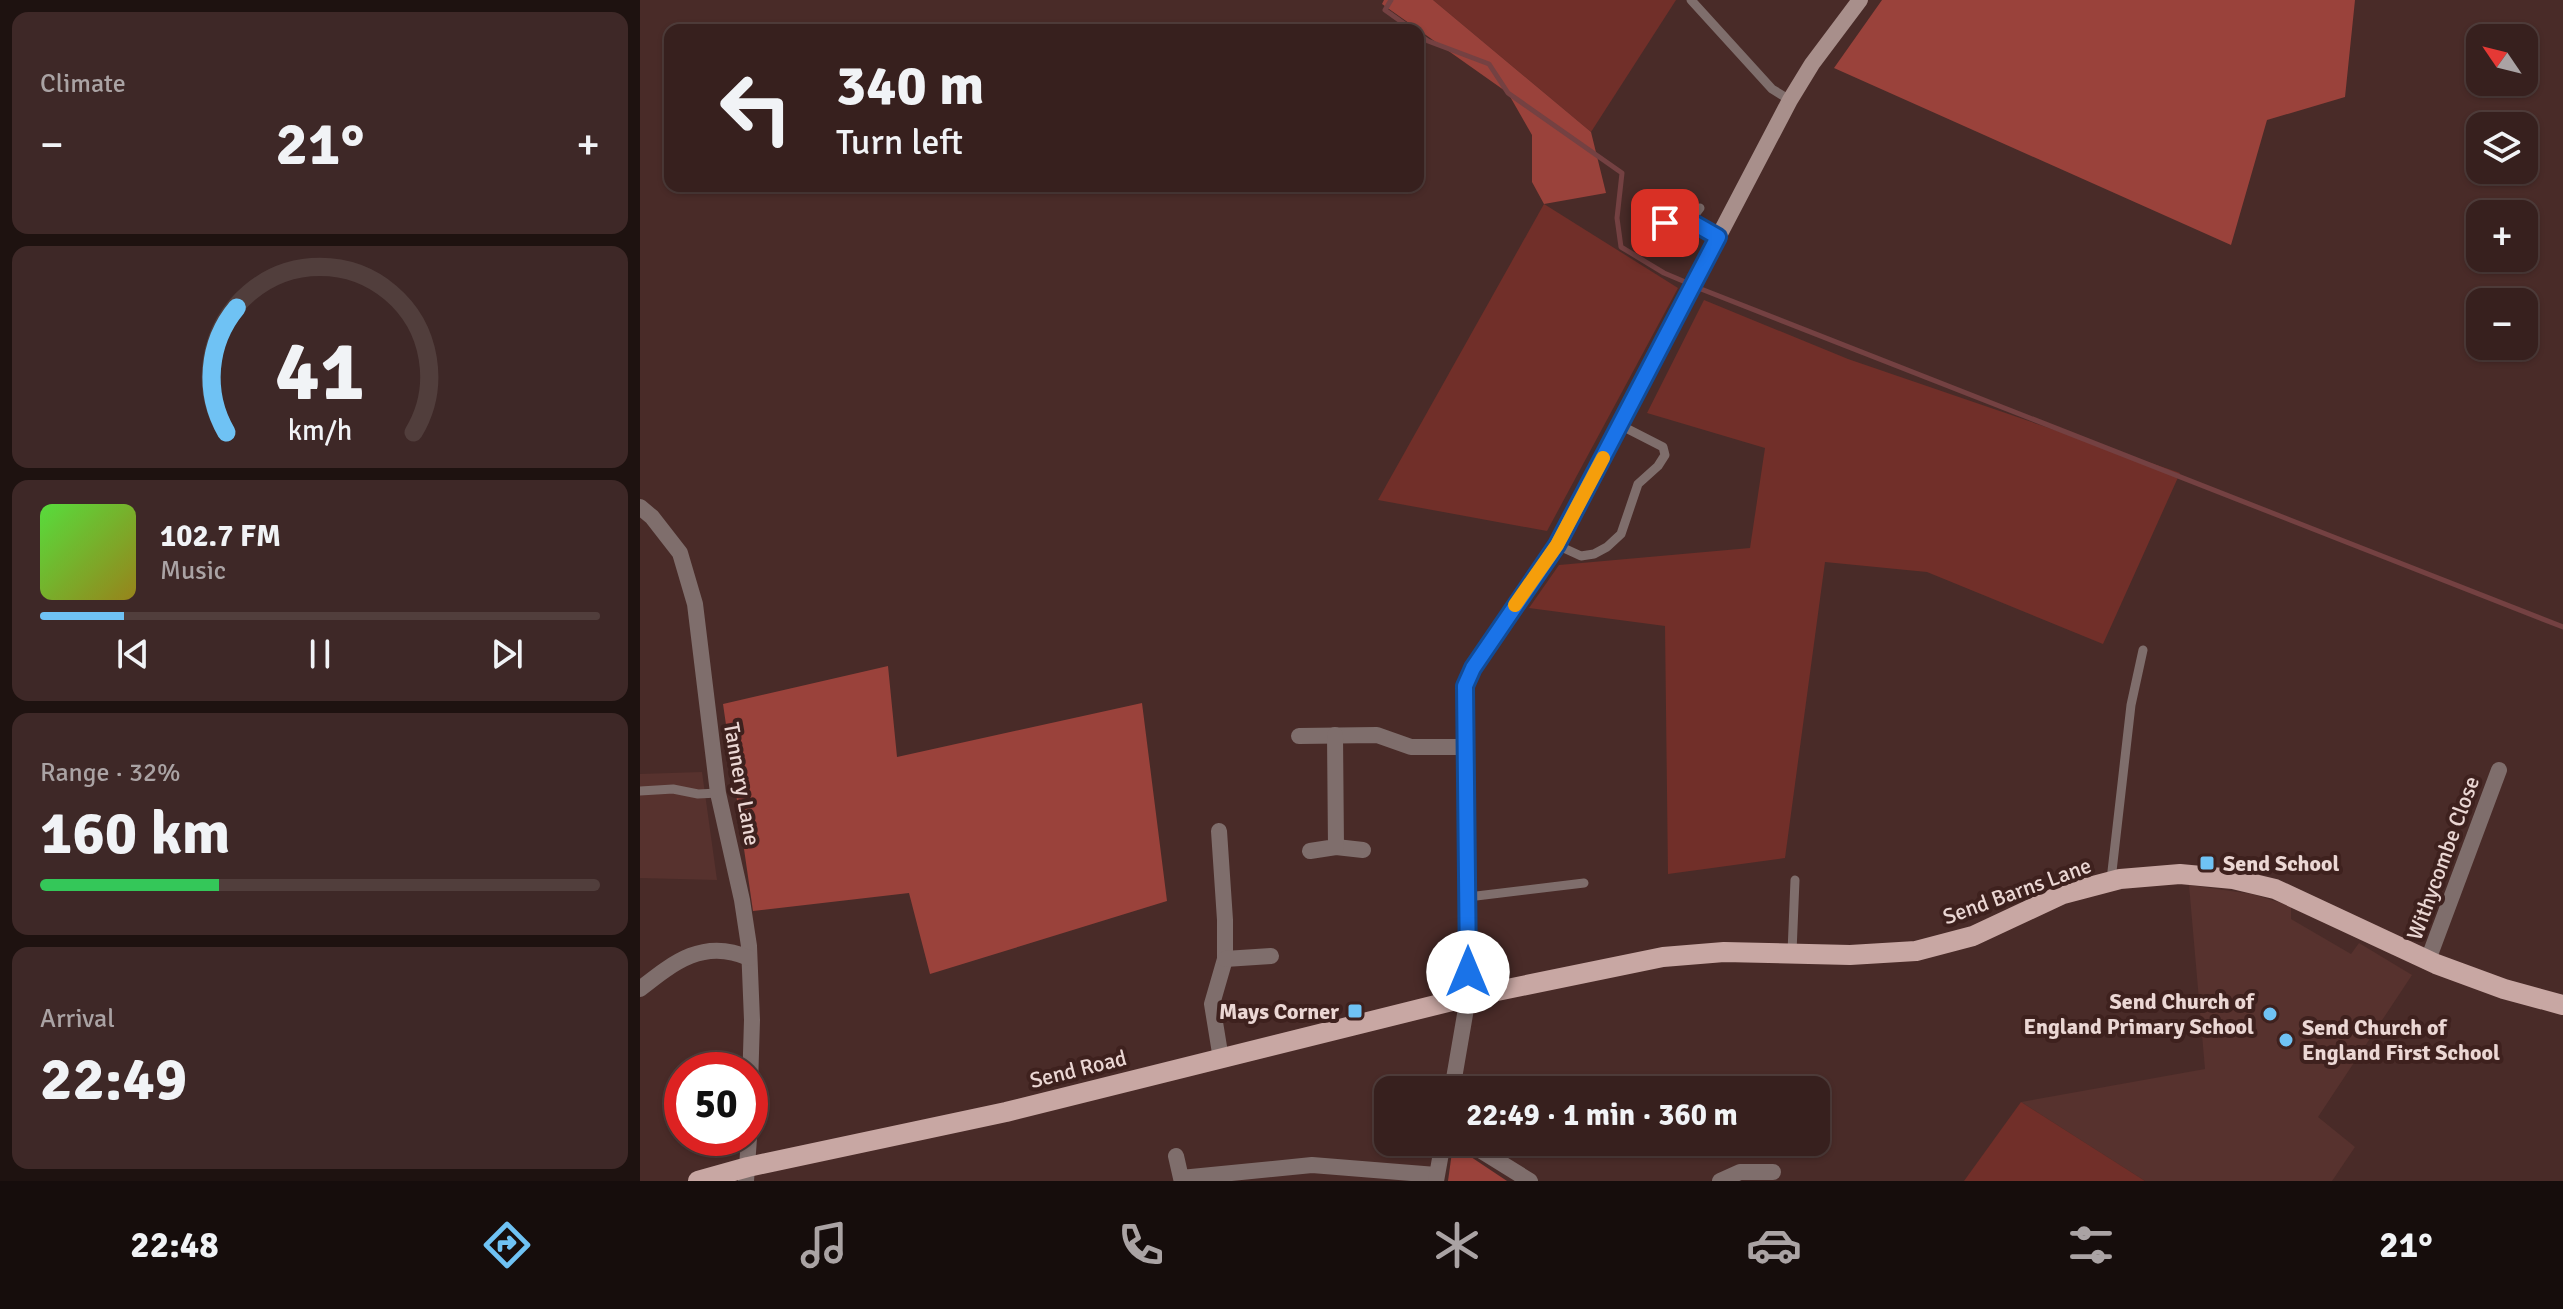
<!DOCTYPE html>
<meta charset="utf-8">
<style>
body{margin:0;font-family:Signika,sans-serif;background:#3e2827;color:#f1f3f6;height:100vh;display:flex;flex-direction:column;font-size:30px;white-space:nowrap}
*{box-sizing:border-box;margin:0}
p{font-size:26px;color:#aaa3a4}
.icon{flex:none;width:44px;height:44px;fill:none;stroke:currentColor;stroke-width:2;stroke-linecap:round;stroke-linejoin:round}
.map{position:relative;flex:1;overflow:hidden}
.side{display:flex;flex-direction:column;gap:12px;padding:12px;background:#1e1210;width:640px}
.side>*{flex:none}
.hud{position:absolute;left:24px;top:24px;width:760px;height:168px;border-radius:16px;box-shadow:0 2px 6px #0004,0 0 0 2px #513e3c;background:#37201e;color:#f1f3f6;overflow:hidden}
.needle{width:52px;rotate:305deg}
.fabs{position:absolute;left:1826px;top:24px;display:grid;gap:16px}
.fabs a{display:grid;place-items:center;width:72px;height:72px;border-radius:16px;background:#37201e;box-shadow:0 2px 6px #0004,0 0 0 2px #513e3c;font-size:40px}
.speed{position:absolute;left:24px;top:1052px;display:flex;gap:16px;font-size:40px;font-weight:700;text-align:center}
.speed>*{display:grid;place-content:center;width:104px;height:104px;border-radius:50%;background:#37201e;box-shadow:0 2px 6px #0004,0 0 0 2px #513e3c;line-height:1}
.speed .limit{border:12px solid #d22;background:#fff;color:#111}
.pin{position:absolute;display:grid;place-items:center;width:68px;height:68px;color:#fff;margin:-34px;border-radius:16px;box-shadow:0 4px 12px #0006}
.me{position:absolute;width:88px;margin:-44px;rotate:0deg;stroke-linejoin:round;filter:drop-shadow(0 0 6px #0008)}
.turn{display:flex;align-items:center;gap:28px;height:168px;padding:0 40px;font-size:36px}
.turn .icon{width:104px;height:104px;stroke-width:2.5}
.turn b{display:block;font-size:56px;line-height:68px}
.big{font-size:60px;font-weight:800;line-height:1.1}
.side .tile{flex:1;display:flex;flex-direction:column;justify-content:center;gap:12px;min-width:0;padding:0 28px;border-radius:16px;background:#3e2827}
.side .dial{align-items:center;gap:0}
.dial svg{height:208px;overflow:visible;fill:none;stroke:#513e3c;stroke-width:7;stroke-linecap:round;text-anchor:middle}
.dial text{fill:#f1f3f6;stroke:none}
.song{display:flex;align-items:center;gap:24px}
.cover{width:96px;height:96px;border-radius:12px;background:linear-gradient(135deg,hsl(110 70% 55%),hsl(50 70% 35%))}
.played{height:8px;border-radius:4px;background:linear-gradient(90deg,#6fc2f4 15%,#513e3c 15%)}
.keys{display:flex;justify-content:space-around;direction:ltr}
.heat{display:flex;justify-content:space-between;align-items:center;font-size:44px;direction:ltr}
.charge{height:12px;border-radius:6px;background:linear-gradient(90deg,#34c759 32%,#513e3c 0)}
.trip{position:absolute;left:734px;top:1076px;width:456px;height:80px;border-radius:16px;background:#37201e;box-shadow:0 2px 6px #0004,0 0 0 2px #513e3c;font-weight:800;line-height:80px;text-align:center}
.tabs{display:flex;height:128px;justify-content:space-around;align-items:center;background:#160d0c;color:#aaa3a4}
.tabs .icon{width:56px;height:56px}
.tabs .on{color:#6fc2f4}
.tabs b{font-size:36px;color:#f1f3f6}
main{display:flex;flex:1;min-height:0}
.map>svg:first-child{display:block}
.built{fill:#57322e}
.green{fill:#712f29}
.forest{fill:#9a423b}
.lines{fill:none;stroke-linecap:round;stroke-linejoin:round}
.stream{stroke:#744142;stroke-width:5}
.lane{stroke:#7f6e6c;stroke-width:9}
.street{stroke:#7f6e6c;stroke-width:16}
.secondary{stroke:#a88f8b;stroke-width:16}
.primary{stroke:#c8a7a3;stroke-width:20}
.route-casing{stroke:#114b97;stroke-width:20}
.route{stroke:#1a73e8;stroke-width:14}
.slow{stroke:#f59e0b;stroke-width:14}
.poi-dot{fill:#6fc2f4;stroke:#3e211e;stroke-width:3}
.labels{text-anchor:middle;dominant-baseline:central;stroke-width:8;stroke-linejoin:round;paint-order:stroke}
.street-label{font-size:22px;fill:#ebd7d4;stroke:#3e211e}
.poi-label{font-size:22px;font-weight:bold;fill:#ebd7d4;stroke:#3e211e;text-anchor:start}
</style>
<main>
<section class="side">
<div class="tile"><p>Climate</p>
<div class="heat"><a>−</a><b class="big">21°</b><a>+</a></div>
</div>
<div class="tile dial"><svg viewBox="0 0 100 80">
<path d="M14 69A42 42 0 1 1 86 69"/>
<path d="M14 69A42 42 0 0 1 18 21" stroke="#6fc2f4"/>
<text x="50" y="56" font-size="32" font-weight="700">41</text>
<text x="50" y="72" font-size="11">km/h</text>
</svg></div>
<div class="tile">
<div class="song"><i class="cover"></i><div><b>102.7 FM</b><p>Music</p></div></div>
<div class="played"></div>
<div class="keys"><svg class="icon" aria-label="previous" viewBox="0 0 24 24"><path d="M18 5L8 12l10 7zM5 5v14"/></svg><svg class="icon" aria-label="pause" viewBox="0 0 24 24"><path d="M8 5v14M16 5v14"/></svg><svg class="icon" aria-label="next" viewBox="0 0 24 24"><path d="M6 5l10 7-10 7zM19 5v14"/></svg></div>
</div>
<div class="tile"><p>Range · 32%</p><b class="big">160 km</b><div class="charge"></div></div>
<div class="tile"><p>Arrival</p><b class="big">22:49</b></div>
</section>
<div class="map">
<svg width="1923" height="1181" viewBox="0 0 1923 1181">
<rect width="100%" height="100%" fill="#492b28"/>
<g class="built">
<polygon points="62,772 77,880 0,878 0,774"/>
<polygon points="1549,885 1612,894 1651,906 1651,919 1711,954 1719,943 1772,975 1678,1117 1715,1147 1692,1181 1505,1181 1381,1102 1565,1069"/>
</g>
<g class="green">
<polygon points="793,0 1036,0 951,132"/>
<polygon points="904,204 1038,288 907,531 738,500"/>
<polygon points="1064,300 1208,359 1540,473 1463,644 1287,572 1185,562 1145,858 1028,874 1025,626 889,608 919,565 1110,548 1125,448 1007,413"/>
<polygon points="1381,1102 1505,1181 1324,1181"/>
</g>
<g class="forest">
<polygon points="744,0 793,0 951,132 966,193 904,204 892,182 892,135 868,93 742,4"/>
<polygon points="1242,0 1715,0 1705,97 1627,120 1591,245 1194,68"/>
<polygon points="248,666 257,757 502,703 527,901 290,974 269,893 113,911 83,704"/>
<polygon points="813,1145 867,1181 808,1181"/>
</g>
<g class="lines">
<g class="stream">
<polyline points="751,0 745,10 773,30"/>
<polyline points="778,34 788,41 849,64 868,93 982,173 977,218 981,247 1024,273 1043,281"/>
<polyline points="1061,289 1923,627"/>
</g>
<g class="lane">
<polyline points="1051,0 1132,89 1150,100"/>
<polyline points="1050,221 1060,208"/>
<polyline points="1025,223 1050,221 1078,237"/>
<polyline points="917,545 941,556 954,554 967,547 981,534 998,484 1018,466 1025,455 1023,447 980,425"/>
<polyline points="0,791 33,789 58,794 78,793"/>
<polyline points="1471,880 1491,705 1503,650"/>
<polyline points="828,897 944,883"/>
<polyline points="1152,952 1155,880"/>
</g>
<g class="street">
<polyline points="0,507 12,517 40,553 55,604 78,793 102,900 109,946 112,1020 110,1086"/>
<polyline points="659,736 737,735 771,747 825,747"/>
<polyline points="579,831 585,920 585,959 572,1004 581,1059"/>
<polyline points="696,847 723,850"/>
<polyline points="670,851 696,847 695,735"/>
<polyline points="585,959 631,956"/>
<polyline points="1788,960 1859,770"/>
<path d="M0,989C34,962 64,938 109,958"/>
<polyline points="812,1090 828,997"/>
<polyline points="827,1142 890,1181"/>
<polyline points="536,1156 541,1178 672,1165 796,1175"/>
<polyline points="106,1181 109,1138"/>
<polyline points="796,1181 803,1142"/>
<polyline points="1080,1181 1100,1172 1133,1172"/>
</g>
<polyline class="secondary" points="828,997 825,686 833,668 917,545 1150,100 1172,64 1220,0"/>
<polyline class="primary" points="58,1181 108,1167 366,1112 828,997 1023,957 1084,952 1210,955 1276,951 1333,936 1423,894 1480,879 1540,874 1593,879 1635,889 1796,964 1864,989 1923,1005"/>
</g>
<g class="lines">
<g class="route-casing">
<polyline id="route" points="828,972 825,686 833,668 917,545 1078,237 1050,221 1025,223"/>
</g>
<use href="#route" class="route"/>
<polyline class="slow" points="875,605 917,545 963,458"/>
</g>
<g class="poi-dot">
<rect x="1559" y="855" width="16" height="16" rx="4"/>
<rect x="707" y="1003" width="16" height="16" rx="4"/>
<circle cx="1630" cy="1014" r="8"/>
<circle cx="1646" cy="1040" r="8"/>
</g>
<g class="labels">
<g class="street-label">
<text transform="translate(102 784) rotate(80)">Tannery Lane</text>
<text transform="translate(1803 858) rotate(-70)">Withycombe Close</text>
<text transform="translate(1377 891) rotate(-20)">Send Barns Lane</text>
<text transform="translate(438 1069) rotate(-14)">Send Road</text>
</g>
<g class="poi-label">
<text x="1583" y="863">Send School</text>
<text x="1614" y="1001" text-anchor="end">Send Church of<tspan x="1614" dy="25">England Primary School</tspan></text>
<text x="699" y="1011" text-anchor="end">Mays Corner</text>
<text x="1662" y="1027">Send Church of<tspan x="1662" dy="25">England First School</tspan></text>
</g>
</g>
</svg>
<div class="fabs">
<a><svg class="needle" viewBox="-14 -14 28 28"><path d="M0-13l5 13h-10z" fill="#e53935"/><path d="M0 13l5-13h-10z" fill="#aaa3a4"/></svg></a>
<a><svg class="icon" aria-label="layers" viewBox="0 0 24 24"><path d="M12 4l9 5-9 5-9-5zM3 14l9 5 9-5"/></svg></a>
<a>+</a>
<a>−</a>
</div>
<div class="speed"><div class="limit">50</div></div>
<div class="pin" style="left:1025px;top:223px;background:#d93025"><svg class="icon" aria-label="arrive" viewBox="0 0 24 24"><path d="M6 21V4h12l-3 4 3 4H6"/></svg></div>
<svg class="me" style="left:828px;top:972px" viewBox="-20 -20 40 40"><circle r="19" fill="#fff"/><path d="M0-13L10 11 0 6-10 11z" fill="#1a73e8"/></svg>
<div class="trip">22:49 · 1 min · 360 m</div>
<div class="hud">
<div class="turn"><svg class="icon" aria-label="left" viewBox="0 0 24 24"><path d="M17 20v-9H6M10 6l-5 5 5 5"/></svg><div><b>340 m</b>Turn left</div></div>
</div>
</div>
</main>
<nav class="tabs">
<b>22:48</b>
<svg class="icon on" aria-label="directions" viewBox="0 0 24 24"><path d="M12 3l9 9-9 9-9-9zM9 14v-3h6M13 9l2 2-2 2"/></svg>
<svg class="icon" aria-label="music" viewBox="0 0 24 24"><path d="M9 18V5l10-2v13"/><circle cx="6" cy="18" r="3"/><circle cx="16" cy="16" r="3"/></svg>
<svg class="icon" aria-label="phone" viewBox="0 0 24 24"><path d="M5 4h4l2 5-3 2q2 4 5 5l2-3 5 2v4C11 20 4 13 5 4z"/></svg>
<svg class="icon" aria-label="climate" viewBox="0 0 24 24"><path d="M12 3v18M4 7l16 10M4 17L20 7"/></svg>
<svg class="icon" aria-label="car" viewBox="0 0 24 24"><path d="M5 17H2v-5l4-1 3-4h7l3 4 3 1v5h-3M9 17h6M6 11h13"/><circle cx="7" cy="17" r="2"/><circle cx="17" cy="17" r="2"/></svg>
<svg class="icon" aria-label="filters" viewBox="0 0 24 24"><path d="M4 7h16M4 17h16"/><circle cx="9" cy="7" r="2"/><circle cx="15" cy="17" r="2"/></svg>
<b>21°</b>
</nav>
